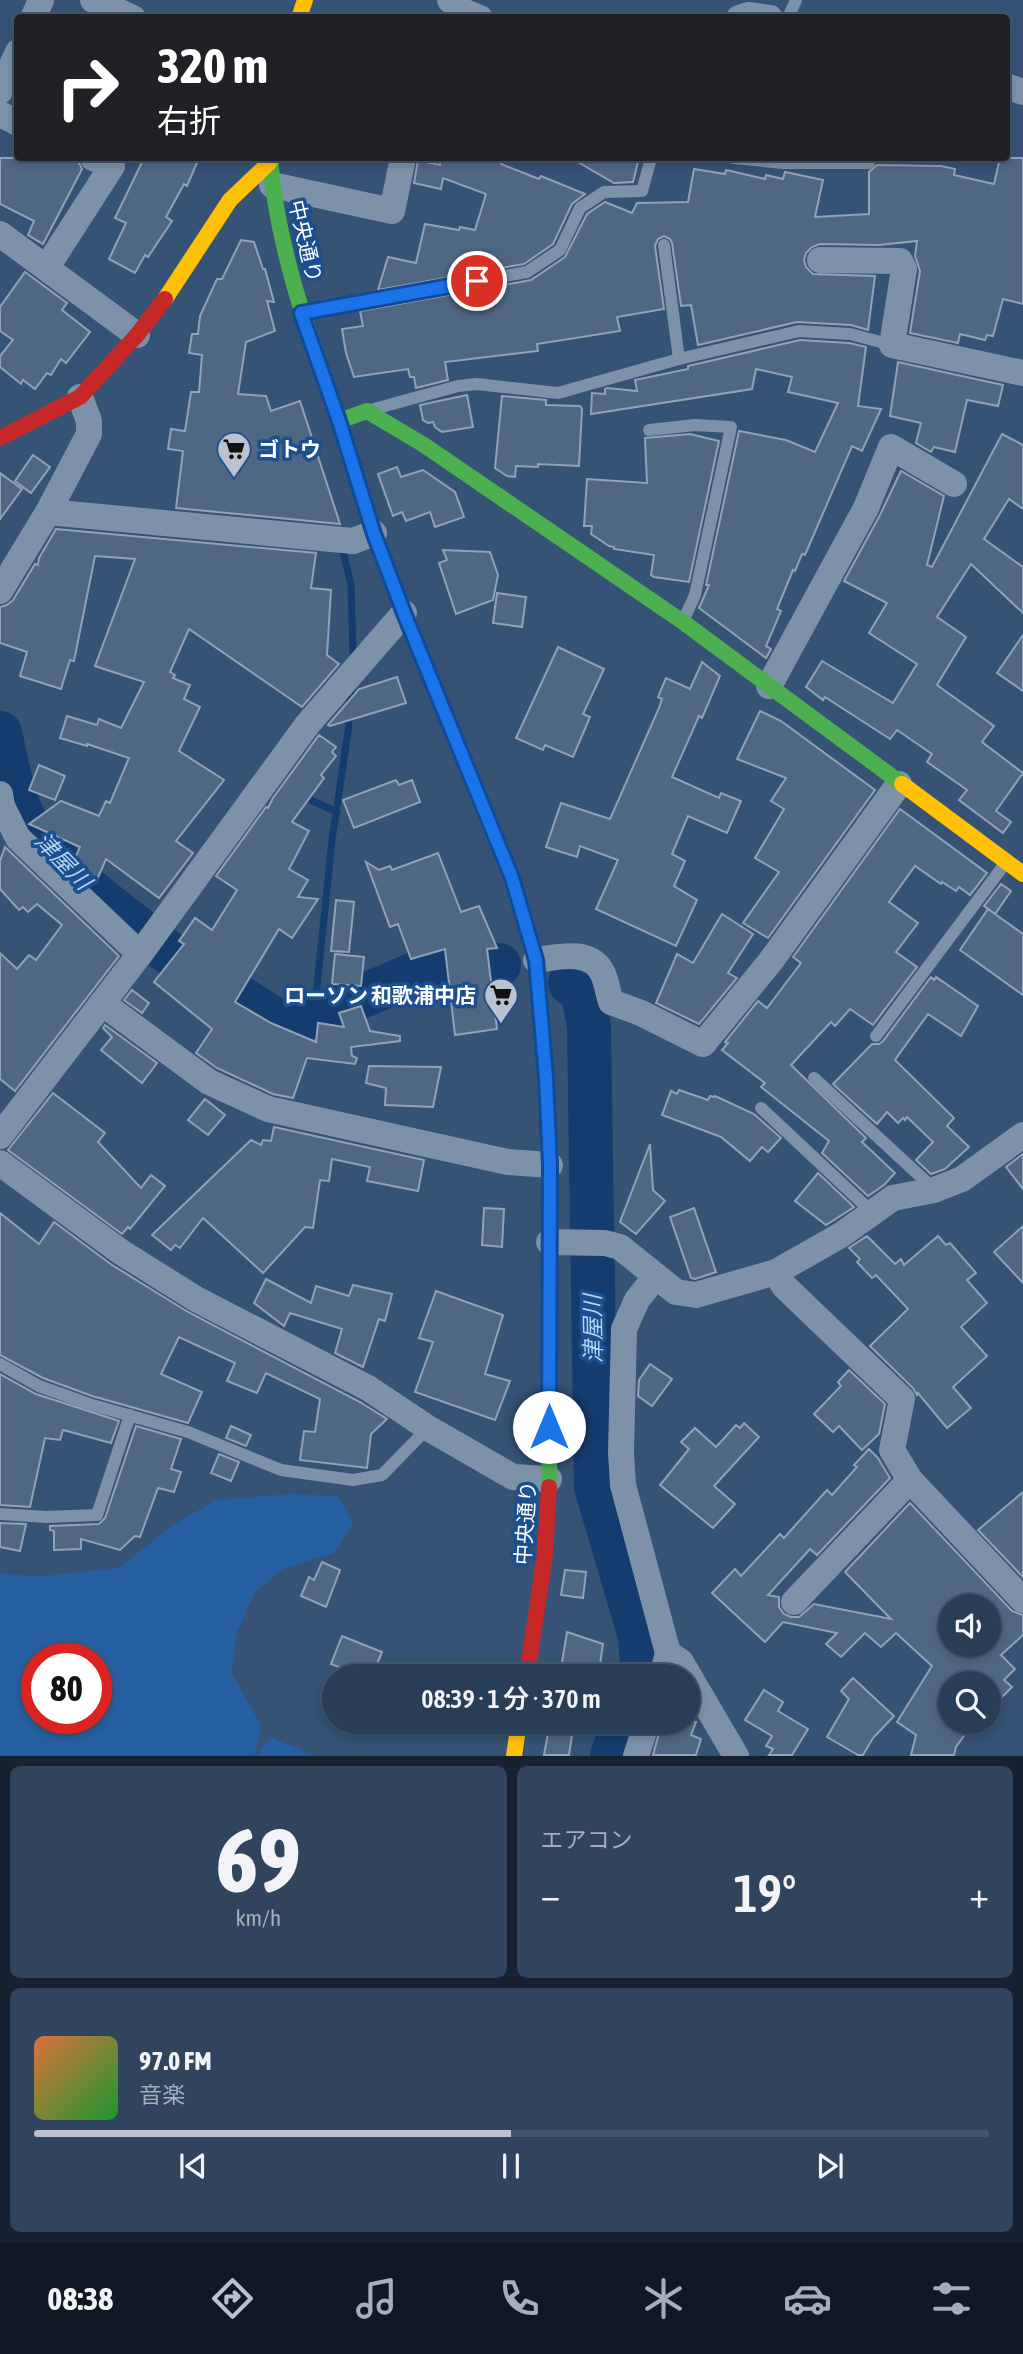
<!DOCTYPE html>
<html lang="ja">
<meta charset="utf-8">
<style>
body{margin:0;font-family:"Asap Condensed","Noto Sans JP",sans-serif;background:#30455d;color:#f1f3f6;height:100vh;display:flex;flex-direction:column;font-size:26px;white-space:nowrap}
*{box-sizing:border-box;margin:0}
p{font-size:23px;color:#a5aeba}
.icon{flex:none;width:38px;height:38px;fill:none;stroke:currentColor;stroke-width:2;stroke-linecap:round;stroke-linejoin:round}
.map{position:relative;height:1756px;overflow:hidden}
.drawer{display:flex;flex-direction:column;gap:10px;padding:10px;background:#162230;flex:1}
.drawer>*{flex:none}
.guide{position:absolute;left:14px;top:14px;width:996px;height:147px;border-radius:7px;box-shadow:0 4px 10px #0003,0 0 0 2px #44576d;background:#202124;color:#fff;overflow:hidden}
.fabs{position:absolute;left:938px;top:1594px;display:grid;gap:14px}
.fabs a{display:grid;place-items:center;width:63px;height:63px;border-radius:50%;background:#283e57;box-shadow:0 4px 10px #0003,0 0 0 2px #44576d;font-size:35px}
.speed{position:absolute;left:21px;top:1643px;display:flex;gap:14px;font-size:35px;font-weight:700;text-align:center}
.speed>*{display:grid;place-content:center;width:91px;height:91px;border-radius:50%;background:#283e57;box-shadow:0 4px 10px #0003,0 0 0 2px #44576d;line-height:1}
.speed .limit{border:10px solid #d22;background:#fff;color:#111}
.pin{position:absolute;display:grid;place-items:center;width:60px;height:60px;color:#fff;margin:-30px;border:4px solid #fff;border-radius:50%;box-shadow:0 2px 7px #0007}
.me{position:absolute;width:77px;margin:-38px;rotate:0deg;stroke-linejoin:round;filter:drop-shadow(0 0 5px #0008)}
.turn{display:flex;align-items:center;gap:24px;height:147px;padding:0 28px;font-size:32px}
.turn .icon{width:91px;height:91px;stroke-width:2.5}
.turn b{display:block;font-size:49px;line-height:60px}
.big{font-size:52px;font-weight:600;line-height:1.1}
.drawer .card{flex:1;display:flex;flex-direction:column;justify-content:center;gap:10px;min-width:0;padding:0 24px;border-radius:10px;background:#30455d}
.drawer .dial{align-items:center;gap:0}
.dial b{font-size:91px;line-height:1}
.song{display:flex;align-items:center;gap:21px}
.cover{width:84px;height:84px;border-radius:10px;background:linear-gradient(135deg,hsl(20 70% 55%),hsl(130 70% 35%))}
.played{height:7px;border-radius:4px;background:linear-gradient(90deg,#b9c2ce 50%,#44576d 50%)}
.keys{display:flex;justify-content:space-around;direction:ltr}
.heat{display:flex;justify-content:space-between;align-items:center;font-size:38px;direction:ltr}
.drawer .tiles{flex:1;display:grid;gap:10px;grid-template-columns:1fr 1fr}
.card:last-child{grid-column:span 2}
.trip{position:absolute;left:322px;top:1664px;width:378px;height:70px;border-radius:35px;background:#283e57;box-shadow:0 4px 10px #0003,0 0 0 2px #44576d;font-weight:600;line-height:70px;text-align:center}
.tab-bar{display:flex;height:112px;justify-content:space-around;align-items:center;background:#101923;color:#a5aeba}
.tab-bar .icon{width:49px;height:49px}
.tab-bar .on{color:#b9c2ce}
.tab-bar b{font-size:32px;color:#f1f3f6}
.map>svg:first-child{display:block}
.green{fill:#265fa1;fill-rule:evenodd}
.lines{fill:none;stroke-linecap:round;stroke-linejoin:round}
.stream{stroke:#153c6e;stroke-width:7}
.river{stroke:#153c6e;stroke-width:44}
.building{fill:#506783;stroke:#92a2b6;stroke-width:2;fill-rule:evenodd}
.lane{stroke:#7d92a8;stroke-width:12}
.street{stroke:#7d92a8;stroke-width:26}
.fast{stroke:#4caf50;stroke-width:16}
.slow{stroke:#ffc107;stroke-width:16}
.jam{stroke:#c62828;stroke-width:16}
.route-casing{stroke:#114b97;stroke-width:18}
.route{stroke:#1a73e8;stroke-width:12}
.labels{text-anchor:middle;dominant-baseline:central;stroke-width:7;stroke-linejoin:round;paint-order:stroke}
.street-label{font-size:21px;fill:#fff;stroke:#1b4f8f}
.poi-label{font-size:21px;font-weight:bold;fill:#fff;stroke:#1b4f8f;text-anchor:start}
.water-label{font-size:23px;font-style:italic;fill:#b5d3f5;stroke:#1b4f8f}
</style>
<div class="map">
<svg width="1023" height="1756" viewBox="0 0 1023 1756">
<rect width="100%" height="100%" fill="#365274"/>
<g class="green">
<path d="M289,1494L338,1496L353,1523L334,1553L282,1570L255,1592L237,1632L231,1672L261,1725L255,1755H0V1574L42,1576L119,1568L173,1525L216,1500ZM37,1659H96V1718H37Z"/>
<polygon points="270,1737 314,1755 257,1755"/>
</g>
<g class="lines">
<g class="stream">
<polyline points="343,551 351,585 353,652"/>
<polyline points="302,796 337,812"/>
<polyline points="332,1009 316,996 332,840 348,732 351,691"/>
</g>
<g class="river">
<path d="M0,733C6,759 10,787 21,812C41,856 103,901 141,931"/>
<polyline points="165,950 274,1019 289,1024 332,1009 436,965 499,965"/>
<polyline points="570,983 583,992 589,1027 596,1487 640,1636 642,1667 639,1676"/>
<polyline points="612,1756 624,1722"/>
</g>
</g>
<g class="building">
<polygon points="0,158 70,158 78,161 82,169 43,244 28,235 34,221 0,204"/>
<polygon points="144,158 199,158 187,186 184,184 166,217 172,221 148,257 145,255 135,273 109,259 126,223 115,218"/>
<polygon points="441,158 503,158 501,164 539,179 541,176 585,194 572,204 553,244 524,264 378,290 388,257 416,263 425,224 459,230 460,227 475,230 486,194 443,178 441,189 414,183 418,160 440,165"/>
<polygon points="571,158 639,158 633,182 614,183"/>
<polygon points="1000,158 1023,158 1023,304 1003,299 993,336 987,335 985,340 960,334 958,343 910,333 920,271 915,256 917,241 879,245 820,244 812,247 806,253 804,260 806,267 813,274 875,276 868,330 851,325 797,322 698,345 691,305 681,306 672,243 670,239 664,236 658,239 655,246 664,309 617,317 620,331 537,344 538,351 445,362 448,380 416,388 414,377 410,377 408,369 354,377 346,353 342,329 363,326 360,311 531,280 565,257 587,214 605,202 632,213 637,203 688,202 694,169 725,174 726,170 765,179 766,175 783,179 785,172 823,180 815,217 869,214 869,172 877,165 941,166 955,169 954,175 994,184"/>
<polygon points="241,240 254,242 263,269 265,269 274,302 267,301 275,331 246,342 238,394 266,396 271,411 300,401 340,524 176,508 183,451 168,449 171,429 185,431 191,392 199,392 202,355 189,353 192,334 198,334 200,316 217,279 222,279"/>
<polygon points="25,272 67,303 62,310 90,332 66,363 61,359 51,375 47,373 35,389 23,380 21,384 0,367 0,356 13,340 0,331 0,307"/>
<polygon points="800,340 849,343 866,347 858,406 881,409 862,451 852,446 805,555 802,554 795,571 793,570 777,609 781,611 766,646 771,649 766,658 699,608 709,585 706,585 739,431 786,440 815,452 838,403 788,392 792,377 756,369 752,389 591,414 592,393 605,394 605,389 607,388 637,391 635,380 688,369 688,366"/>
<polygon points="898,362 1003,385 998,406 967,400 955,452 934,447 931,452 916,443 921,423 890,416"/>
<polygon points="467,395 473,427 442,432 435,427 433,422 428,423 423,420 420,405"/>
<polygon points="502,396 546,400 546,405 580,406 582,409 579,466 538,464 538,467 516,466 515,477 507,476 495,468"/>
<polygon points="690,434 719,441 689,582 654,577 651,575 654,555 614,549 614,547 609,546 591,534 592,526 584,526 587,479 647,483 645,438"/>
<polygon points="1002,434 1023,445 1023,509 1009,499 984,539 1023,567 1023,613 971,564 937,617 966,637 937,685 994,726 982,742 1023,773 996,811 1011,822 1003,833 959,800 967,790 927,762 932,754 897,730 890,739 825,697 823,700 806,687 822,661 893,703 917,664 869,633 887,603 844,581 880,515 901,471 944,496 927,565 932,567"/>
<polygon points="33,455 50,467 31,493 15,481"/>
<polygon points="397,467 401,477 423,470 455,492 464,517 435,527 430,512 406,521 402,512 393,516 378,474"/>
<polygon points="0,473 22,489 0,519"/>
<polygon points="56,529 316,553 311,588 331,590 327,655 339,664 302,707 189,629 170,672 175,675 173,678 190,685 184,699 200,707 179,751 224,780 176,841 193,853 159,898 106,859 97,880 87,876 84,879 71,867 80,847 29,824 61,801 99,816 106,801 110,803 129,758 87,744 87,746 60,738 67,716 97,725 99,719 121,728 144,682 95,666 135,559 95,556 74,661 70,660 61,689 20,676 27,652 0,643 0,607 7,605 13,600 35,564 38,565 39,558"/>
<polygon points="443,550 490,552 498,575 493,600 456,614 439,563 447,560"/>
<polygon points="497,593 526,597 522,627 493,623"/>
<polygon points="1023,635 1023,691 997,673"/>
<polygon points="558,647 604,669 583,714 590,717 573,757 545,745 543,750 516,738"/>
<polygon points="702,662 720,676 702,718 699,716 672,777 719,798 721,793 741,801 727,833 688,816 672,854 685,861 674,886 697,900 676,946 596,909 618,860 580,846 577,857 546,847 561,803 610,819 659,708 662,699 658,697 666,678 690,689"/>
<polygon points="397,677 406,703 330,726 328,725 359,689"/>
<polygon points="760,711 781,721 875,790 768,938 743,923 779,872 755,858 784,809 771,801 786,778 737,759"/>
<polygon points="319,735 336,747 332,752 336,756 321,775 324,778 292,822 309,831 289,869 308,880 298,897 318,899 292,938 279,929 235,1002 271,1023 316,1042 318,1023 344,1027 339,1013 361,1006 370,1031 400,1036 400,1041 351,1047 352,1056 357,1058 355,1064 307,1058 293,1098 273,1094 217,1068 196,1053 212,1029 154,982 184,944 179,941 195,918 212,930 237,890 216,876 266,807 268,808 273,798"/>
<polygon points="39,765 65,776 55,800 29,790"/>
<polygon points="396,780 399,785 412,780 420,802 354,828 343,800"/>
<polygon points="900,809 987,873 970,895 959,887 956,891 942,882 941,884 915,866 889,902 918,923 896,952 917,967 873,1025 850,1009 835,1026 831,1022 791,1065 866,1138 862,1142 895,1173 884,1185 868,1196 822,1153 829,1141 761,1087 765,1083 722,1050 728,1043 725,1042 758,1001 767,1008 801,963 793,957"/>
<polygon points="5,847 119,956 15,1091 0,1079 0,953 17,969 29,955 36,960 62,925 37,904 28,912 23,907 19,910 0,889 0,861"/>
<polygon points="438,853 461,912 479,906 497,948 487,949 497,1029 455,1035 445,949 411,959 398,924 390,927 366,862 379,870 390,866 392,870"/>
<polygon points="1001,884 1011,891 995,914 984,906"/>
<polygon points="336,900 354,902 349,952 331,951"/>
<polygon points="988,909 1023,934 1023,995 960,950"/>
<polygon points="722,914 753,934 728,973 737,978 699,1024 656,1003 677,954 693,963"/>
<polygon points="335,954 364,957 361,986 332,984"/>
<polygon points="931,977 934,980 936,977 978,1006 961,1036 928,1014 895,1060 954,1118 947,1126 969,1147 945,1169 931,1174 916,1160 933,1142 907,1117 905,1120 903,1118 898,1123 887,1112 877,1124 833,1084 872,1044 879,1044 883,1041"/>
<polygon points="132,990 149,1003 142,1013 124,1000"/>
<polygon points="105,1025 157,1063 142,1083 101,1050 112,1037 103,1028"/>
<polygon points="369,1066 441,1067 433,1107 385,1105 386,1088 366,1083"/>
<polygon points="679,1090 708,1100 710,1096 714,1097 715,1096 754,1114 781,1138 768,1152 762,1147 750,1161 721,1137 662,1115 671,1091 677,1094"/>
<polygon points="53,1093 105,1133 98,1142 141,1188 151,1175 165,1186 130,1229 128,1227 122,1234 8,1150"/>
<polygon points="205,1099 225,1115 208,1135 188,1120"/>
<polygon points="274,1127 424,1160 418,1191 367,1181 370,1167 332,1159 329,1181 320,1180 313,1228 305,1227 263,1273 203,1218 180,1248 175,1245 171,1250 152,1235 251,1140 261,1145 263,1140 271,1141"/>
<polygon points="650,1144 653,1190 665,1201 636,1234 620,1222"/>
<polygon points="1023,1154 1023,1189 1006,1167"/>
<polygon points="818,1173 854,1207 826,1225 795,1201"/>
<polygon points="484,1208 504,1209 502,1247 482,1245"/>
<polygon points="694,1208 716,1272 695,1279 691,1278 670,1217"/>
<polygon points="0,1213 39,1244 54,1222 112,1265 188,1312 360,1402 387,1419 371,1434 367,1468 300,1460 304,1431 315,1432 320,1399 266,1373 257,1393 227,1381 235,1363 179,1337 161,1374 202,1392 188,1423 92,1396 43,1378 0,1355"/>
<polygon points="1023,1226 1023,1283 994,1252"/>
<polygon points="867,1236 895,1264 901,1259 904,1265 938,1236 946,1245 950,1243 976,1273 967,1280 987,1303 961,1327 987,1356 953,1387 971,1408 947,1428 918,1393 917,1395 913,1388 870,1346 908,1309 876,1275 872,1278 857,1262 860,1259 849,1248"/>
<polygon points="266,1279 311,1303 316,1286 349,1296 353,1285 392,1294 385,1321 379,1319 363,1367 335,1353 342,1329 290,1313 284,1326 254,1303"/>
<polygon points="436,1291 503,1315 485,1374 510,1381 495,1420 415,1392 433,1342 419,1338"/>
<polygon points="650,1364 672,1379 652,1406 638,1396 639,1380"/>
<polygon points="849,1370 885,1404 879,1434 862,1450 839,1426 833,1432 814,1414 841,1386 838,1382"/>
<polygon points="0,1374 36,1394 119,1421 111,1443 63,1430 60,1440 45,1438 30,1507 0,1505"/>
<polygon points="744,1423 759,1437 714,1486 735,1504 713,1528 660,1485 689,1449 681,1442 695,1428 716,1447 736,1425 740,1428"/>
<polygon points="136,1426 181,1439 171,1469 181,1472 174,1492 158,1488 140,1537 135,1536 120,1550 81,1539 81,1549 54,1550 54,1531 50,1530 50,1526 99,1524 105,1518"/>
<polygon points="231,1426 251,1435 246,1446 226,1438"/>
<path d="M869,1449L878,1458L890,1478L817,1555L810,1549L768,1595L779,1597V1607L784,1614L791,1617H799L814,1604L891,1619L845,1572L910,1503L1012,1611L1023,1615V1635L1001,1655L1015,1669L1004,1680L1012,1687L997,1702L989,1693V1684H950V1722H974L956,1747L954,1755H911L916,1735L897,1722L932,1666L896,1633L881,1647L865,1633L841,1657L826,1644L837,1633L783,1622L765,1642L712,1593L735,1569L741,1576L780,1534L784,1538L827,1490L832,1495L857,1467L854,1465ZM950,1606H989V1645H950Z"/>
<polygon points="219,1454 239,1462 231,1481 211,1473"/>
<polygon points="1023,1492 1023,1577 978,1530"/>
<polygon points="0,1523 26,1524 20,1551 0,1547"/>
<polygon points="322,1562 340,1570 326,1607 301,1596 309,1577 314,1580"/>
<polygon points="565,1570 586,1572 583,1598 561,1595"/>
<polygon points="567,1632 603,1644 599,1671 561,1668"/>
<polygon points="342,1636 382,1652 372,1676 342,1676 344,1669 331,1664"/>
<polygon points="853,1678 894,1716 873,1738 863,1755 858,1755 827,1737 849,1699 841,1691"/>
<polygon points="764,1690 783,1702 778,1711 808,1729 792,1755 769,1755 773,1749 766,1746 772,1736 745,1720"/>
<polygon points="550,1722 574,1722 569,1755 544,1755"/>
<polygon points="662,1722 696,1722 691,1735 701,1739 696,1755 653,1755"/>
</g>
<g class="lines">
<g class="lane">
<polyline points="788,18 796,0"/>
<polyline points="734,158 783,163 869,163"/>
<polyline points="664,245 679,359"/>
<polyline points="305,312 527,272 560,250 580,208 604,192 642,191 651,158"/>
<polyline points="374,409 458,386 477,384 558,393 679,359 799,331 850,334 892,345"/>
<polyline points="649,430 695,425 731,427 695,595 684,619"/>
<polyline points="876,1036 1004,865"/>
<polyline points="814,1078 934,1189"/>
<polyline points="761,1108 872,1212"/>
<polyline points="0,1364 39,1386 89,1404 188,1432 281,1470 353,1480 382,1475 428,1428"/>
<polyline points="0,1514 46,1517 97,1515 130,1415"/>
</g>
<g class="street">
<polyline points="93,0 133,18"/>
<polyline points="450,0 465,12 480,18"/>
<polyline points="33,18 41,0"/>
<polyline points="739,18 748,15 770,18"/>
<polyline points="1006,86 1023,92"/>
<polyline points="0,91 18,52"/>
<polyline points="0,114 18,123"/>
<polyline points="272,185 392,211 403,158"/>
<polyline points="0,234 137,335"/>
<polyline points="820,260 900,261 904,269 892,345 1023,373"/>
<polyline points="47,267 112,166 93,158"/>
<polyline points="48,512 353,541 374,533"/>
<polyline points="0,591 48,512 89,434 89,421 80,397"/>
<polyline points="769,686 866,508 891,447 954,484"/>
<polyline points="0,794 2,806 18,838 140,954"/>
<path d="M536,960C558,957 591,948 603,974C607,983 608,993 611,1002L641,1013L703,1044L770,962L899,784"/>
<polyline points="102,1003 209,1082 268,1109 508,1162 550,1165"/>
<polyline points="0,1136 140,954 307,725 404,613"/>
<polyline points="0,1163 121,1252 196,1299 368,1388 428,1428 513,1477 549,1479"/>
<polyline points="549,1242 605,1243 620,1247 676,1292 696,1295 776,1272 841,1235 893,1198 934,1190 962,1179 1023,1135"/>
<polyline points="776,1272 784,1286 902,1399 892,1450 910,1480 794,1602"/>
<polyline points="656,1276 637,1300 624,1329 621,1452 623,1485 668,1653 662,1676"/>
<polyline points="910,1480 1023,1600"/>
<polyline points="668,1653 681,1662 736,1756"/>
<polyline points="636,1756 647,1722"/>
</g>
<g class="fast">
<path d="M270,158C277,248 308,332 338,417C350,453 360,489 371,525"/>
<polyline points="339,421 367,411 424,445 683,622 902,784"/>
<polyline points="492,831 511,878 536,960 546,1078 550,1165 549,1487"/>
</g>
<g class="slow">
<polyline points="299,18 305,0"/>
<polyline points="165,299 230,200 270,162"/>
<polyline points="371,525 404,613 492,831"/>
<polyline points="902,784 1023,874"/>
<polyline points="514,1756 519,1722"/>
</g>
<g class="jam">
<polyline points="0,438 80,397 137,335 165,299"/>
<polyline points="527,1676 545,1554 549,1487"/>
</g>
</g>
<g class="lines">
<g class="route-casing">
<polyline id="route" points="477,281 301,313 339,421 374,534 404,613 512,878 536,960 546,1078 550,1165 549,1427"/>
</g>
<use href="#route" class="route"/>
</g>
<defs>
<g id="supermarket-pin" transform="scale(1.75)"><path d="M0 17L-7.5 6A9.5 9.5 0 1 1 7.5 6Z" fill="#b9c2ce" stroke="#1b4f8f"/><path d="M-6-5.5h2.5l.6 2H6L4.5 2H-2.5L-4.4-4H-6ZM-1.5 3.2a1.3 1.3 0 1 0 .1 0ZM3 3.2a1.3 1.3 0 1 0 .1 0Z" fill="#111"/></g>
</defs>
<g fill-rule="evenodd">
<use href="#supermarket-pin" x="234" y="449"/>
<use href="#supermarket-pin" x="501" y="995"/>
</g>
<g class="labels">
<g class="street-label">
<text transform="translate(306 241) rotate(77)">中央通り</text>
<text transform="translate(525 1523) rotate(-86)">中央通り</text>
</g>
<g class="poi-label">
<text x="258" y="449">ゴトウ</text>
<text x="476" y="995" text-anchor="end">ローソン 和歌浦中店</text>
</g>
<g class="water-label">
<text transform="translate(63 861) rotate(46)">津屋川</text>
<text transform="translate(593 1329) rotate(-91)">津屋川</text>
</g>
</g>
</svg>
<div class="fabs">
<a><svg class="icon" aria-label="sound" viewBox="0 0 24 24"><path d="M4 9h4l5-4v14l-5-4H4zM17 9q2 3 0 6"/></svg></a>
<a><svg class="icon" aria-label="search" viewBox="0 0 24 24"><circle cx="10" cy="10" r="6"/><path d="M15 15l6 6"/></svg></a>
</div>
<div class="speed"><div class="limit">80</div></div>
<div class="pin" style="left:477px;top:281px;background:#d93025"><svg class="icon" aria-label="arrive" viewBox="0 0 24 24"><path d="M6 21V4h12l-3 4 3 4H6"/></svg></div>
<svg class="me" style="left:549px;top:1427px" viewBox="-20 -20 40 40"><circle r="19" fill="#fff"/><path d="M0-13L10 11 0 6-10 11z" fill="#1a73e8"/></svg>
<div class="trip">08:39 · 1 分 · 370 m</div>
<div class="guide">
<div class="turn"><svg class="icon" aria-label="right" viewBox="0 0 24 24"><path d="M7 20v-9h11M14 6l5 5-5 5"/></svg><div><b>320 m</b>右折</div></div>
</div>
</div>
<section class="drawer">
<div class="tiles">
<div class="card dial"><b>69</b><p>km/h</p></div>
<div class="card"><p>エアコン</p>
<div class="heat"><a>−</a><b class="big">19°</b><a>+</a></div>
</div>
<div class="card">
<div class="song"><i class="cover"></i><div><b>97.0 FM</b><p>音楽</p></div></div>
<div class="played"></div>
<div class="keys"><svg class="icon" aria-label="previous" viewBox="0 0 24 24"><path d="M18 5L8 12l10 7zM5 5v14"/></svg><svg class="icon" aria-label="pause" viewBox="0 0 24 24"><path d="M8 5v14M16 5v14"/></svg><svg class="icon" aria-label="next" viewBox="0 0 24 24"><path d="M6 5l10 7-10 7zM19 5v14"/></svg></div>
</div>
</div>
</section>
<nav class="tab-bar">
<b>08:38</b>
<svg class="icon on" aria-label="directions" viewBox="0 0 24 24"><path d="M12 3l9 9-9 9-9-9zM9 14v-3h6M13 9l2 2-2 2"/></svg>
<svg class="icon" aria-label="music" viewBox="0 0 24 24"><path d="M9 18V5l10-2v13"/><circle cx="6" cy="18" r="3"/><circle cx="16" cy="16" r="3"/></svg>
<svg class="icon" aria-label="phone" viewBox="0 0 24 24"><path d="M5 4h4l2 5-3 2q2 4 5 5l2-3 5 2v4C11 20 4 13 5 4z"/></svg>
<svg class="icon" aria-label="climate" viewBox="0 0 24 24"><path d="M12 3v18M4 7l16 10M4 17L20 7"/></svg>
<svg class="icon" aria-label="car" viewBox="0 0 24 24"><path d="M5 17H2v-5l4-1 3-4h7l3 4 3 1v5h-3M9 17h6M6 11h13"/><circle cx="7" cy="17" r="2"/><circle cx="17" cy="17" r="2"/></svg>
<svg class="icon" aria-label="filters" viewBox="0 0 24 24"><path d="M4 7h16M4 17h16"/><circle cx="9" cy="7" r="2"/><circle cx="15" cy="17" r="2"/></svg>
</nav>
